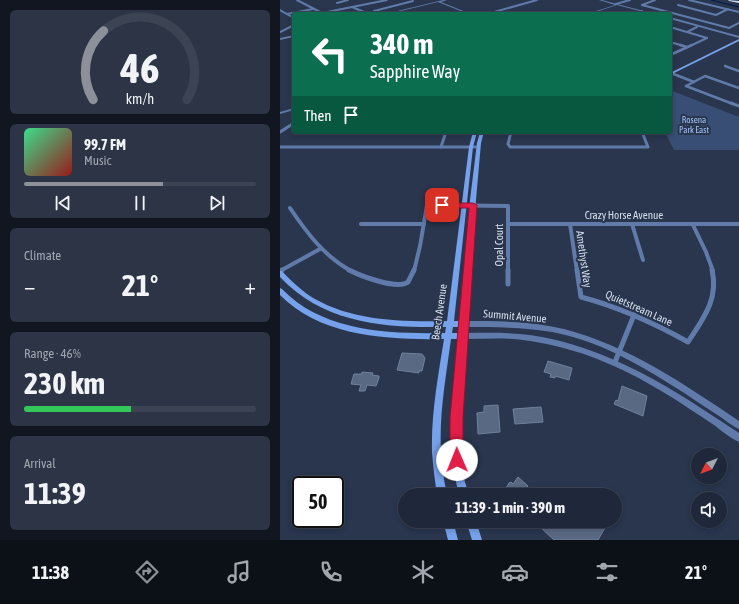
<!DOCTYPE html>
<meta charset="utf-8">
<style>
body{margin:0;font-family:"Asap Condensed",sans-serif;background:#2c3445;color:#f1f3f6;height:100vh;display:flex;flex-direction:column;font-size:15px;white-space:nowrap}
*{box-sizing:border-box;margin:0}
p{font-size:13px;color:#a1a6af}
.icon{flex:none;width:22px;height:22px;fill:none;stroke:currentColor;stroke-width:2;stroke-linecap:round;stroke-linejoin:round}
.map{position:relative;flex:1;overflow:hidden}
.side{display:flex;flex-direction:column;gap:10px;padding:10px;background:#111620;width:280px}
.side>*{flex:none}
.top-card{position:absolute;left:12px;top:12px;width:380px;height:122px;border-radius:4px;box-shadow:0 2px 6px #0003,0 0 0 1px #3c4454;background:#0b6e4f;color:#fff;overflow:hidden}
.needle{width:26px;rotate:228deg}
.controls{position:absolute;left:411px;top:448px;display:grid;gap:8px}
.controls a{display:grid;place-items:center;width:36px;height:36px;border-radius:50%;background:#1f283a;box-shadow:0 2px 6px #0003,0 0 0 1px #3c4454;font-size:20px}
.speed{position:absolute;left:12px;top:476px;display:flex;gap:8px;font-size:20px;font-weight:700;text-align:center}
.speed>*{display:grid;place-content:center;width:52px;height:52px;border-radius:50%;background:#1f283a;box-shadow:0 2px 6px #0003,0 0 0 1px #3c4454;line-height:1}
.speed .limit{border:2px solid #111;border-radius:6px;background:#fff;color:#111}
.pin{position:absolute;display:grid;place-items:center;width:34px;height:34px;color:#fff;margin:-17px;border-radius:8px;box-shadow:0 2px 6px #0006}
.me{position:absolute;width:44px;margin:-22px;rotate:359deg;stroke-linejoin:round;filter:drop-shadow(0 0 3px #0008)}
.turn{display:flex;align-items:center;gap:14px;height:84px;padding:0 12px;font-size:18px}
.turn .icon{width:52px;height:52px;stroke-width:2.5}
.turn b{display:block;font-size:28px;line-height:34px}
.then{display:flex;align-items:center;height:38px;padding:0 12px;background:#0003;gap:8px;font-size:15px}
.big{font-size:30px;font-weight:700;line-height:1.1}
.side .widget{flex:1;display:flex;flex-direction:column;justify-content:center;gap:6px;min-width:0;padding:0 14px;border-radius:6px;background:#2c3445}
.side .dial{align-items:center;gap:0}
.dial svg{height:104px;overflow:visible;fill:none;stroke:#3c4454;stroke-width:7;stroke-linecap:round;text-anchor:middle}
.dial text{fill:#f1f3f6;stroke:none}
.song{display:flex;align-items:center;gap:12px}
.cover{width:48px;height:48px;border-radius:6px;background:linear-gradient(135deg,hsl(150 70% 55%),hsl(0 70% 35%))}
.played{height:4px;border-radius:2px;background:linear-gradient(90deg,#8c9099 60%,#3c4454 60%)}
.keys{display:flex;justify-content:space-around;direction:ltr}
.heat{display:flex;justify-content:space-between;align-items:center;font-size:22px;direction:ltr}
.charge{height:6px;border-radius:3px;background:linear-gradient(90deg,#34c759 46%,#3c4454 0)}
.trip{position:absolute;left:118px;top:488px;width:224px;height:40px;border-radius:20px;background:#1f283a;box-shadow:0 2px 6px #0003,0 0 0 1px #3c4454;font-weight:700;line-height:40px;text-align:center}
.tabs{display:flex;height:64px;justify-content:space-around;align-items:center;background:#0c1017;color:#a1a6af}
.tabs .icon{width:28px;height:28px}
.tabs .active{color:#8c9099}
.tabs b{font-size:18px;color:#f1f3f6}
main{display:flex;flex:1;min-height:0}
.map>svg:first-child{display:block}
.green{fill:#384e74}
.lines{fill:none;stroke-linecap:round;stroke-linejoin:round}
.stream{stroke:#011745;stroke-width:1}
.building{fill:#5a6983;stroke:#71819c}
.minor-far4{stroke:#607baa;stroke-width:2}
.minor-far3{stroke:#607baa;stroke-width:2.5}
.minor-far2{stroke:#607baa;stroke-width:3}
.minor-far1{stroke:#607baa;stroke-width:4}
.minor{stroke:#607baa;stroke-width:5}
.tertiary{fill:#607baa;fill-rule:evenodd}
.secondary{fill:#76a1eb;fill-rule:evenodd}
.motorway{fill:#cddaf1;fill-rule:evenodd}
.route{fill:#e11d48;stroke:#92132f}
.labels{text-anchor:middle;dominant-baseline:central;stroke-width:4;stroke-linejoin:round;paint-order:stroke}
.far-park-label{font-size:9px;fill:#a2c3fa;stroke:#29364e}
.street-label{font-size:11px;fill:#d5deed;stroke:#29364e}
</style>
<main>
<section class="side">
<div class="widget dial"><svg viewBox="0 0 100 80">
<path d="M14 69A42 42 0 1 1 86 69"/>
<path d="M14 69A42 42 0 0 1 22 16" stroke="#8c9099"/>
<text x="50" y="56" font-size="32" font-weight="700">46</text>
<text x="50" y="72" font-size="11">km/h</text>
</svg></div>
<div class="widget">
<div class="song"><i class="cover"></i><div><b>99.7 FM</b><p>Music</p></div></div>
<div class="played"></div>
<div class="keys"><svg class="icon" aria-label="previous" viewBox="0 0 24 24"><path d="M18 5L8 12l10 7zM5 5v14"/></svg><svg class="icon" aria-label="pause" viewBox="0 0 24 24"><path d="M8 5v14M16 5v14"/></svg><svg class="icon" aria-label="next" viewBox="0 0 24 24"><path d="M6 5l10 7-10 7zM19 5v14"/></svg></div>
</div>
<div class="widget"><p>Climate</p>
<div class="heat"><a>−</a><b class="big">21°</b><a>+</a></div>
</div>
<div class="widget"><p>Range · 46%</p><b class="big">230 km</b><div class="charge"></div></div>
<div class="widget"><p>Arrival</p><b class="big">11:39</b></div>
</section>
<div class="map">
<svg width="459" height="540" viewBox="0 0 459 540">
<rect width="100%" height="100%" fill="#29364e"/>
<polygon class="green" points="390,90 459,117 459,150 394,150 385,132 390,132"/>
<g class="lines">
<polyline class="stream" points="431,0 459,7"/>
</g>
<g class="building">
<polygon points="122,353 142,354 145,358 142,371 139,371 139,373 117,370"/>
<polygon points="268,361 292,368 289,380 275,376 275,378 270,377 271,374 264,372"/>
<polygon points="82,372 93,373 92,375 99,376 99,378 96,386 87,385 85,391 79,391 81,385 71,384 74,374 82,374"/>
<polygon points="342,386 367,396 363,416 334,404 336,400 338,401"/>
<polygon points="218,405 220,432 198,434 197,413 204,412 204,406"/>
<polygon points="261,407 263,422 235,424 233,409"/>
<polygon points="238,477 248,486 241,495 222,495 229,483 231,482 233,484"/>
<polygon points="263,521 329,521 318,540 274,540 259,526"/>
</g>
<g class="lines">
<g class="minor-far4">
<polyline points="17,0 44,14"/>
<polyline points="409,0 459,12"/>
<polyline points="57,3 68,0"/>
<polyline points="336,4 350,0"/>
<polyline points="362,5 449,28 459,23"/>
<polyline points="362,5 375,0"/>
<polyline points="398,5 436,15 448,9"/>
<polyline points="72,7 89,14"/>
<polyline points="0,10 14,18"/>
<polyline points="94,11 133,1"/>
<polyline points="42,13 107,0"/>
<polyline points="7,14 33,9"/>
<polyline points="133,14 151,12 166,14"/>
<polyline points="207,14 257,0"/>
<polyline points="333,14 338,12 345,14"/>
<polyline points="352,14 362,11"/>
<polyline points="390,27 427,38"/>
<polyline points="0,32 14,25"/>
<polyline points="407,32 417,27"/>
<polyline points="390,42 404,46"/>
<polyline points="410,46 427,38"/>
</g>
<g class="minor-far3">
<polyline points="400,45 407,47"/>
<polyline points="390,55 412,45"/>
<polyline points="445,66 459,71"/>
<polyline points="391,73 414,82"/>
<polyline points="406,86 425,76 459,88"/>
<polyline points="406,86 453,104"/>
</g>
<g class="minor-far2">
<polyline points="451,103 459,106"/>
<polyline points="0,132 14,123"/>
<polyline points="231,132 228,144 230,147 368,147 362,132"/>
<polyline points="0,147 198,147"/>
<polyline points="161,147 166,132"/>
</g>
<g class="minor-far1">
<path d="M10,208C27,233 44,256 71,271"/>
<polyline points="81,224 144,224"/>
<polyline points="228,224 459,224"/>
<polyline points="290,224 297,271"/>
<polyline points="352,224 363,260"/>
<polyline points="413,225 426,252 433,271"/>
<polyline points="0,271 40,249"/>
<polyline points="134,271 140,246 147,205 228,206 228,271"/>
</g>
<g class="minor">
<path d="M69,270C81,276 117,290 128,282L134,270"/>
<polyline points="228,270 228,284"/>
<path d="M297,270L301,297C339,307 374,323 408,342C423,319 439,299 432,270"/>
<polyline points="0,271 2,270"/>
<polyline points="335,362 354,315"/>
</g>
<g class="tertiary">
<polygon points="163,0 167,0 161,2 191,14 188,14 158,2 109,14 105,14"/>
<polygon points="319,0 322,0 375,14 371,14 337,5 310,14 307,14 335,5"/>
<polygon points="390,17 459,36 459,38 390,19"/>
<polygon points="14,35 14,37 0,40 0,38"/>
<polygon points="14,108 14,110 0,114 0,112"/>
<path d="M184,321C217,321 252,321 284,329C349,346 404,384 459,421V429C452,426 445,420 439,416C423,406 408,395 393,386C355,362 316,340 272,332C243,327 213,327 184,327L182,326L181,324L182,322Z"/>
<path d="M183,333C205,333 228,332 250,335C330,347 393,389 459,433V442C450,438 442,431 434,425C417,414 400,402 383,392C342,367 298,348 250,341C228,337 205,339 183,339L181,338L180,336L181,334Z"/>
</g>
<g class="secondary">
<polygon points="459,39 459,41 390,75 390,73"/>
<path d="M193,132H197L193,147L174,321H180L190,200L197,143L200,132H204L201,143L196,200L180,418L181,469L189,495H179L173,469L172,418L179,339H171C166,377 159,414 161,452C162,467 164,481 167,495H157C155,481 153,467 152,452C151,414 158,377 164,339C109,340 41,337 0,295V288L2,289C43,332 110,334 165,333L166,327C106,328 44,324 0,277V271H2C10,280 18,287 27,294C67,321 120,322 167,321L189,147ZM173,327H180L179,333H172Z"/>
<polygon points="163,521 173,521 178,540 168,540"/>
<polygon points="186,521 196,521 202,540 192,540"/>
</g>
<polygon class="motorway" points="448,0 459,1 459,3 449,1"/>
</g>
<polygon class="route" points="159,203 193,203 197,205 183,418 183,460 182,465 177,466 172,465 170,460 170,418 189,208 162,208 159,207"/>
<g class="labels">
<g class="far-park-label">
<text x="414" y="120">Rosena<tspan x="414" dy="10">Park East</tspan></text>
</g>
<g class="street-label">
<text x="344" y="215">Crazy Horse Avenue</text>
<text transform="translate(219 245) rotate(-90)">Opal Court</text>
<text transform="translate(304 259) rotate(82)">Amethyst Way</text>
<text transform="translate(359 308) rotate(24)">Quietstream Lane</text>
<text transform="translate(159 312) rotate(-82)">Beech Avenue</text>
<text transform="translate(235 316) rotate(5)">Summit Avenue</text>
</g>
</g>
</svg>
<div class="controls">
<a><svg class="needle" viewBox="-14 -14 28 28"><path d="M0-13l5 13h-10z" fill="#e53935"/><path d="M0 13l5-13h-10z" fill="#a1a6af"/></svg></a>
<a><svg class="icon" aria-label="sound" viewBox="0 0 24 24"><path d="M4 9h4l5-4v14l-5-4H4zM17 9q2 3 0 6"/></svg></a>
</div>
<div class="speed"><div class="limit">50</div></div>
<div class="pin" style="left:162px;top:205px;background:#d93025"><svg class="icon" aria-label="arrive" viewBox="0 0 24 24"><path d="M6 21V4h12l-3 4 3 4H6"/></svg></div>
<svg class="me" style="left:177px;top:460px" viewBox="-20 -20 40 40"><circle r="19" fill="#fff"/><path d="M0-13L10 11 0 6-10 11z" fill="#e11d48"/></svg>
<div class="trip">11:39 · 1 min · 390 m</div>
<div class="top-card">
<div class="turn"><svg class="icon" aria-label="left" viewBox="0 0 24 24"><path d="M17 20v-9H6M10 6l-5 5 5 5"/></svg><div><b>340 m</b>Sapphire Way</div></div>
<div class="then">Then<svg class="icon" aria-label="arrive" viewBox="0 0 24 24"><path d="M6 21V4h12l-3 4 3 4H6"/></svg></div>
</div>
</div>
</main>
<nav class="tabs">
<b>11:38</b>
<svg class="icon active" aria-label="directions" viewBox="0 0 24 24"><path d="M12 3l9 9-9 9-9-9zM9 14v-3h6M13 9l2 2-2 2"/></svg>
<svg class="icon" aria-label="music" viewBox="0 0 24 24"><path d="M9 18V5l10-2v13"/><circle cx="6" cy="18" r="3"/><circle cx="16" cy="16" r="3"/></svg>
<svg class="icon" aria-label="phone" viewBox="0 0 24 24"><path d="M5 4h4l2 5-3 2q2 4 5 5l2-3 5 2v4C11 20 4 13 5 4z"/></svg>
<svg class="icon" aria-label="climate" viewBox="0 0 24 24"><path d="M12 3v18M4 7l16 10M4 17L20 7"/></svg>
<svg class="icon" aria-label="car" viewBox="0 0 24 24"><path d="M5 17H2v-5l4-1 3-4h7l3 4 3 1v5h-3M9 17h6M6 11h13"/><circle cx="7" cy="17" r="2"/><circle cx="17" cy="17" r="2"/></svg>
<svg class="icon" aria-label="filters" viewBox="0 0 24 24"><path d="M4 7h16M4 17h16"/><circle cx="9" cy="7" r="2"/><circle cx="15" cy="17" r="2"/></svg>
<b>21°</b>
</nav>
